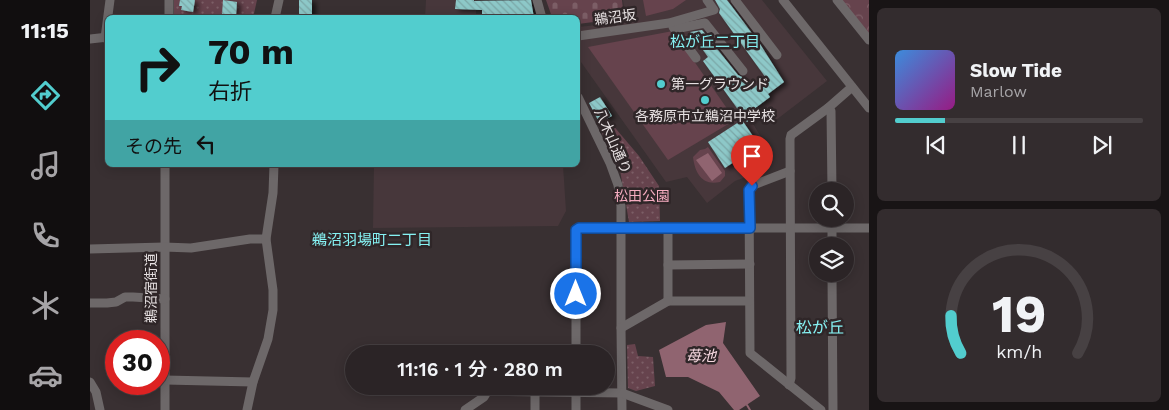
<!DOCTYPE html>
<html lang="ja">
<meta charset="utf-8">
<style>
body{margin:0;font-family:"Work Sans","Noto Sans JP",sans-serif;background:#332c2e;color:#f1f3f6;height:100vh;display:flex;flex-direction:column;font-size:19px;white-space:nowrap}
*{box-sizing:border-box;margin:0}
p{font-size:16px;color:#a6a4a7}
.icon{flex:none;width:28px;height:28px;fill:none;stroke:currentColor;stroke-width:2;stroke-linecap:round;stroke-linejoin:round}
.map{position:relative;flex:1;overflow:hidden}
.side{display:flex;flex-direction:column;gap:8px;padding:8px;background:#181415;width:300px}
.side>*{flex:none}
.banner{position:absolute;left:15px;top:15px;width:475px;height:152px;border-radius:8px;box-shadow:0 2px 12px #0003,0 0 0 1px #474143;background:#52cdce;color:#111;overflow:hidden}
.buttons{position:absolute;left:719px;top:182px;display:grid;gap:10px}
.buttons a{display:grid;place-items:center;width:45px;height:45px;border-radius:50%;background:#2b2426;box-shadow:0 2px 12px #0003,0 0 0 1px #474143;font-size:25px}
.speed{position:absolute;left:15px;top:330px;display:flex;gap:10px;font-size:25px;font-weight:700;text-align:center}
.speed>*{display:grid;place-content:center;width:65px;height:65px;border-radius:50%;background:#2b2426;box-shadow:0 2px 12px #0003,0 0 0 1px #474143;line-height:1}
.speed .limit{border:8px solid #d22;background:#fff;color:#111}
.pin{position:absolute;display:grid;place-items:center;width:42px;height:42px;color:#fff;margin:-51px -21px;border-radius:50% 50% 50% 0;rotate:-45deg;box-shadow:0 0 5px #0007}
.pin .icon{rotate:45deg}
.me{position:absolute;width:55px;margin:-28px;rotate:0deg;stroke-linejoin:round;filter:drop-shadow(0 0 4px #0008)}
.turn{display:flex;align-items:center;gap:18px;height:105px;padding:0 20px;font-size:22px}
.turn .icon{width:65px;height:65px;stroke-width:2.5}
.turn b{display:block;font-size:35px;line-height:42px}
.then{display:flex;align-items:center;height:48px;padding:0 20px;background:#0003;gap:10px;font-size:19px}
.side .card{flex:1;display:flex;flex-direction:column;justify-content:center;gap:8px;min-width:0;padding:0 18px;border-radius:8px;background:#332c2e}
.side .dial{align-items:center;gap:0}
.dial svg{height:130px;overflow:visible;fill:none;stroke:#474143;stroke-width:7;stroke-linecap:round;text-anchor:middle}
.dial text{fill:#f1f3f6;stroke:none}
.song{display:flex;align-items:center;gap:15px}
.cover{width:60px;height:60px;border-radius:8px;background:linear-gradient(135deg,hsl(210 70% 55%),hsl(310 70% 35%))}
.played{height:5px;border-radius:2px;background:linear-gradient(90deg,#52cdce 20%,#474143 20%)}
.keys{display:flex;justify-content:space-around;direction:ltr}
.trip{position:absolute;left:255px;top:345px;width:270px;height:50px;border-radius:25px;background:#2b2426;box-shadow:0 2px 12px #0003,0 0 0 1px #474143;font-weight:600;line-height:50px;text-align:center}
main{display:flex;flex:1;min-height:0}
.tabs{display:flex;flex-direction:column;width:90px;justify-content:space-around;align-items:center;background:#110e0f;color:#a6a4a7}
.tabs .icon{width:35px;height:35px}
.tabs .selected{color:#52cdce}
.tabs b{font-size:22px;color:#f1f3f6}
.map>svg:first-child{display:block}
.built{fill:#47373b}
.grass{fill:url(#grass-dots)}
.forest{fill:url(#forest-crowns)}
.cemetery{fill:url(#cemetery-stones)}
.pitch{fill:#66434d}
.water{fill:#906470}
.lines{fill:none;stroke-linecap:round;stroke-linejoin:round}
.stream{stroke:#906470;stroke-width:2}
.building{fill:url(#building-back-hatch);filter:url(#shadow)}
.minor{stroke:#6d6869;stroke-width:9}
.route-casing{stroke:#114b97;stroke-width:12}
.route{stroke:#1a73e8;stroke-width:9}
.poi-dot{fill:#52cdce;stroke:#2f2628;stroke-width:2}
.labels{text-anchor:middle;dominant-baseline:central;stroke-width:5;stroke-linejoin:round;paint-order:stroke}
.street-label{font-size:14px;fill:#e6e0e1;stroke:#2f2628}
.poi-label{font-size:14px;fill:#e6e0e1;stroke:#2f2628;text-anchor:start}
.park-label{font-size:14px;fill:#f6acc0;stroke:#2f2628}
.neighbourhood-label{font-size:15px;fill:#86f2f3;stroke:#2f2628}
.water-label{font-size:15px;font-style:italic;fill:#f7d8e0;stroke:#2f2628}
.quarter-label{font-size:16px;fill:#86f2f3;stroke:#2f2628}
</style>
<main>
<nav class="tabs">
<b>11:15</b>
<svg class="icon selected" aria-label="directions" viewBox="0 0 24 24"><path d="M12 3l9 9-9 9-9-9zM9 14v-3h6M13 9l2 2-2 2"/></svg>
<svg class="icon" aria-label="music" viewBox="0 0 24 24"><path d="M9 18V5l10-2v13"/><circle cx="6" cy="18" r="3"/><circle cx="16" cy="16" r="3"/></svg>
<svg class="icon" aria-label="phone" viewBox="0 0 24 24"><path d="M5 4h4l2 5-3 2q2 4 5 5l2-3 5 2v4C11 20 4 13 5 4z"/></svg>
<svg class="icon" aria-label="climate" viewBox="0 0 24 24"><path d="M12 3v18M4 7l16 10M4 17L20 7"/></svg>
<svg class="icon" aria-label="car" viewBox="0 0 24 24"><path d="M5 17H2v-5l4-1 3-4h7l3 4 3 1v5h-3M9 17h6M6 11h13"/><circle cx="7" cy="17" r="2"/><circle cx="17" cy="17" r="2"/></svg>
</nav>
<div class="map">
<svg width="779" height="410" viewBox="0 0 779 410">
<defs>
<pattern id="grass-dots" width="8" height="8" patternUnits="userSpaceOnUse" patternTransform="scale(1.25)"><rect width="8" height="8" fill="#66434d"/><path d="M2 2h.1M6 6h.1" fill="none" stroke="#7c5e66" stroke-width="1.8" stroke-linecap="round"/></pattern>
<pattern id="forest-crowns" width="20" height="18" patternUnits="userSpaceOnUse" patternTransform="scale(1.25)"><rect width="20" height="18" fill="#66434d"/><path d="M2 6a3 3 0 1 1 6 0M12 15a3 3 0 1 1 6 0" fill="none" stroke="#7c5e66"/></pattern>
<pattern id="cemetery-stones" width="16" height="16" patternUnits="userSpaceOnUse" patternTransform="scale(1.25)"><rect width="16" height="16" fill="#66434d"/><path d="M2 7V4a2 2 0 0 1 4 0v3zM10 15v-3a2 2 0 0 1 4 0v3z" fill="#7c5e66"/></pattern>
<pattern id="building-back-hatch" width="6" height="6" patternUnits="userSpaceOnUse" patternTransform="scale(1.25)"><rect width="6" height="6" fill="#8dc8c8"/><path d="M-1 5l2 2M0 0l6 6M5-1l2 2" fill="none" stroke="#7ba7a7"/></pattern>
<filter id="shadow"><feDropShadow dx="4" dy="2" stdDeviation="2.5" flood-color="#0009"/></filter>
</defs>
<rect width="100%" height="100%" fill="#393032"/>
<g class="built">
<polygon points="336,0 386,0 386,14 361,14 360,17 335,18"/>
<polygon points="533,0 672,0 737,81 686,120 665,120 662,122 678,149 677,169 645,181 617,203 597,177 576,182 491,62 488,62 488,27 536,22"/>
<polygon points="284,165 473,165 476,211 468,226 283,228"/>
</g>
<g class="grass">
<polygon points="84,0 167,0 163,18 84,17"/>
<polygon points="521,123 549,156 569,186 570,221 539,222 530,170 511,131"/>
<polygon points="545,344 548,356 563,357 565,386 546,391 538,388 537,345"/>
</g>
<polygon class="forest" points="750,0 779,0 779,34"/>
<polygon class="cemetery" points="456,0 532,0 534,18 488,24 488,18 462,17"/>
<g class="pitch">
<polygon points="553,0 596,0 583,9 556,16"/>
<polygon points="583,31 645,120 578,160 498,47"/>
<path d="M618,147L635,171V176L630,182C612,186 605,173 603,157L610,150L615,149Z"/>
</g>
<g class="water">
<polygon points="618,153 632,173 622,181 606,160"/>
<polygon points="636,322 633,343 670,396 649,410 644,410 629,392 598,377 576,377 569,350 616,325"/>
</g>
<g class="lines">
<polyline class="stream" points="657,405 660,410"/>
</g>
<g class="building">
<polygon points="90,0 105,0 103,12 91,10 92,6 89,6"/>
<polygon points="133,0 147,2 146,16 132,15"/>
<rect x="209" y="0" width="13" height="18"/>
<polygon points="366,0 384,0 384,1 441,0 444,18 392,18 392,10 365,9"/>
<polygon points="625,0 637,0 670,44 694,82 678,94 680,97 664,109 667,114 657,122 613,61 618,57 600,32 612,30 648,75 652,77 661,90 676,78 629,13 630,9"/>
<polygon points="510,97 522,116 509,122 499,103"/>
<polygon points="652,120 669,145 635,168 618,142"/>
</g>
<g class="lines">
<g class="minor">
<polyline points="79,0 79,18"/>
<polyline points="447,0 452,18"/>
<polyline points="645,0 687,55"/>
<polyline points="693,0 779,108"/>
<polyline points="747,0 779,40"/>
<polyline points="185,18 189,0"/>
<polyline points="583,27 606,58"/>
<polyline points="585,29 615,23 653,71"/>
<polyline points="488,36 579,23 624,10 617,0"/>
<polyline points="15,38 20,0"/>
<polyline points="0,39 18,37"/>
<polyline points="488,97 520,163 528,185 531,206 531,328 532,410"/>
<polyline points="738,108 741,111 742,191"/>
<polyline points="75,165 75,410"/>
<polyline points="700,171 661,186 659,190 660,353 731,410"/>
<polyline points="742,219 742,246"/>
<polyline points="578,228 578,301 659,301"/>
<polyline points="0,249 74,247 101,248 160,239 176,239"/>
<polyline points="578,265 660,264"/>
<polyline points="742,274 743,410"/>
<polyline points="0,303 17,303 26,302 35,297 43,297 75,299"/>
<polyline points="531,328 578,301"/>
<polyline points="405,354 409,350 486,351"/>
<polyline points="486,354 486,230 489,228 779,228"/>
<polyline points="75,380 163,382"/>
<polyline points="0,382 6,392 10,410"/>
<polyline points="699,385 701,378 700,139 701,135 738,108 762,87"/>
<polyline points="486,388 486,410"/>
<polyline points="381,391 532,393 578,410"/>
<polyline points="445,392 445,410"/>
<polyline points="157,410 163,382 178,339 183,310 183,290 176,239 183,193 184,165"/>
<polyline points="375,410 394,397 397,392"/>
</g>
</g>
<g class="lines">
<g class="route-casing">
<polyline id="route" points="486,294 486,230 489,228 660,228 659,190 662,186"/>
</g>
<use href="#route" class="route"/>
</g>
<g class="poi-dot">
<circle cx="571" cy="84" r="5"/>
<circle cx="615" cy="100" r="5"/>
</g>
<g class="labels">
<g class="street-label">
<text transform="translate(525 17) rotate(-8)">鵜沼坂</text>
<text transform="translate(523 141) rotate(66)">八木山通り</text>
<text transform="translate(61 288) rotate(-90)">鵜沼宿街道</text>
</g>
<g class="poi-label">
<text x="581" y="84">第一グラウンド</text>
<text x="615" y="116" text-anchor="middle">各務原市立鵜沼中学校</text>
</g>
<g class="park-label">
<text x="552" y="196">松田公園</text>
</g>
<g class="neighbourhood-label">
<text x="625" y="42">松が丘二丁目</text>
<text x="282" y="240">鵜沼羽場町二丁目</text>
</g>
<g class="water-label">
<text x="611" y="356">苺池</text>
</g>
<g class="quarter-label">
<text x="730" y="327">松が丘</text>
</g>
</g>
</svg>
<div class="buttons">
<a><svg class="icon" aria-label="search" viewBox="0 0 24 24"><circle cx="10" cy="10" r="6"/><path d="M15 15l6 6"/></svg></a>
<a><svg class="icon" aria-label="layers" viewBox="0 0 24 24"><path d="M12 4l9 5-9 5-9-5zM3 14l9 5 9-5"/></svg></a>
</div>
<div class="speed"><div class="limit">30</div></div>
<div class="pin" style="left:662px;top:186px;background:#d93025"><svg class="icon" aria-label="arrive" viewBox="0 0 24 24"><path d="M6 21V4h12l-3 4 3 4H6"/></svg></div>
<svg class="me" style="left:486px;top:294px" viewBox="-20 -20 40 40"><circle r="17" fill="#1a73e8" stroke="#fff" stroke-width="3"/><path d="M0-11L8 9 0 5-8 9z" fill="#fff"/></svg>
<div class="trip">11:16 · 1 分 · 280 m</div>
<div class="banner">
<div class="turn"><svg class="icon" aria-label="right" viewBox="0 0 24 24"><path d="M7 20v-9h11M14 6l5 5-5 5"/></svg><div><b>70 m</b>右折</div></div>
<div class="then">その先<svg class="icon" aria-label="left" viewBox="0 0 24 24"><path d="M17 20v-9H6M10 6l-5 5 5 5"/></svg></div>
</div>
</div>
<section class="side">
<div class="card">
<div class="song"><i class="cover"></i><div><b>Slow Tide</b><p>Marlow</p></div></div>
<div class="played"></div>
<div class="keys"><svg class="icon" aria-label="previous" viewBox="0 0 24 24"><path d="M18 5L8 12l10 7zM5 5v14"/></svg><svg class="icon" aria-label="pause" viewBox="0 0 24 24"><path d="M8 5v14M16 5v14"/></svg><svg class="icon" aria-label="next" viewBox="0 0 24 24"><path d="M6 5l10 7-10 7zM19 5v14"/></svg></div>
</div>
<div class="card dial"><svg viewBox="0 0 100 80">
<path d="M14 69A42 42 0 1 1 86 69"/>
<path d="M14 69A42 42 0 0 1 8 46" stroke="#52cdce"/>
<text x="50" y="56" font-size="32" font-weight="700">19</text>
<text x="50" y="72" font-size="11">km/h</text>
</svg></div>
</section>
</main>
